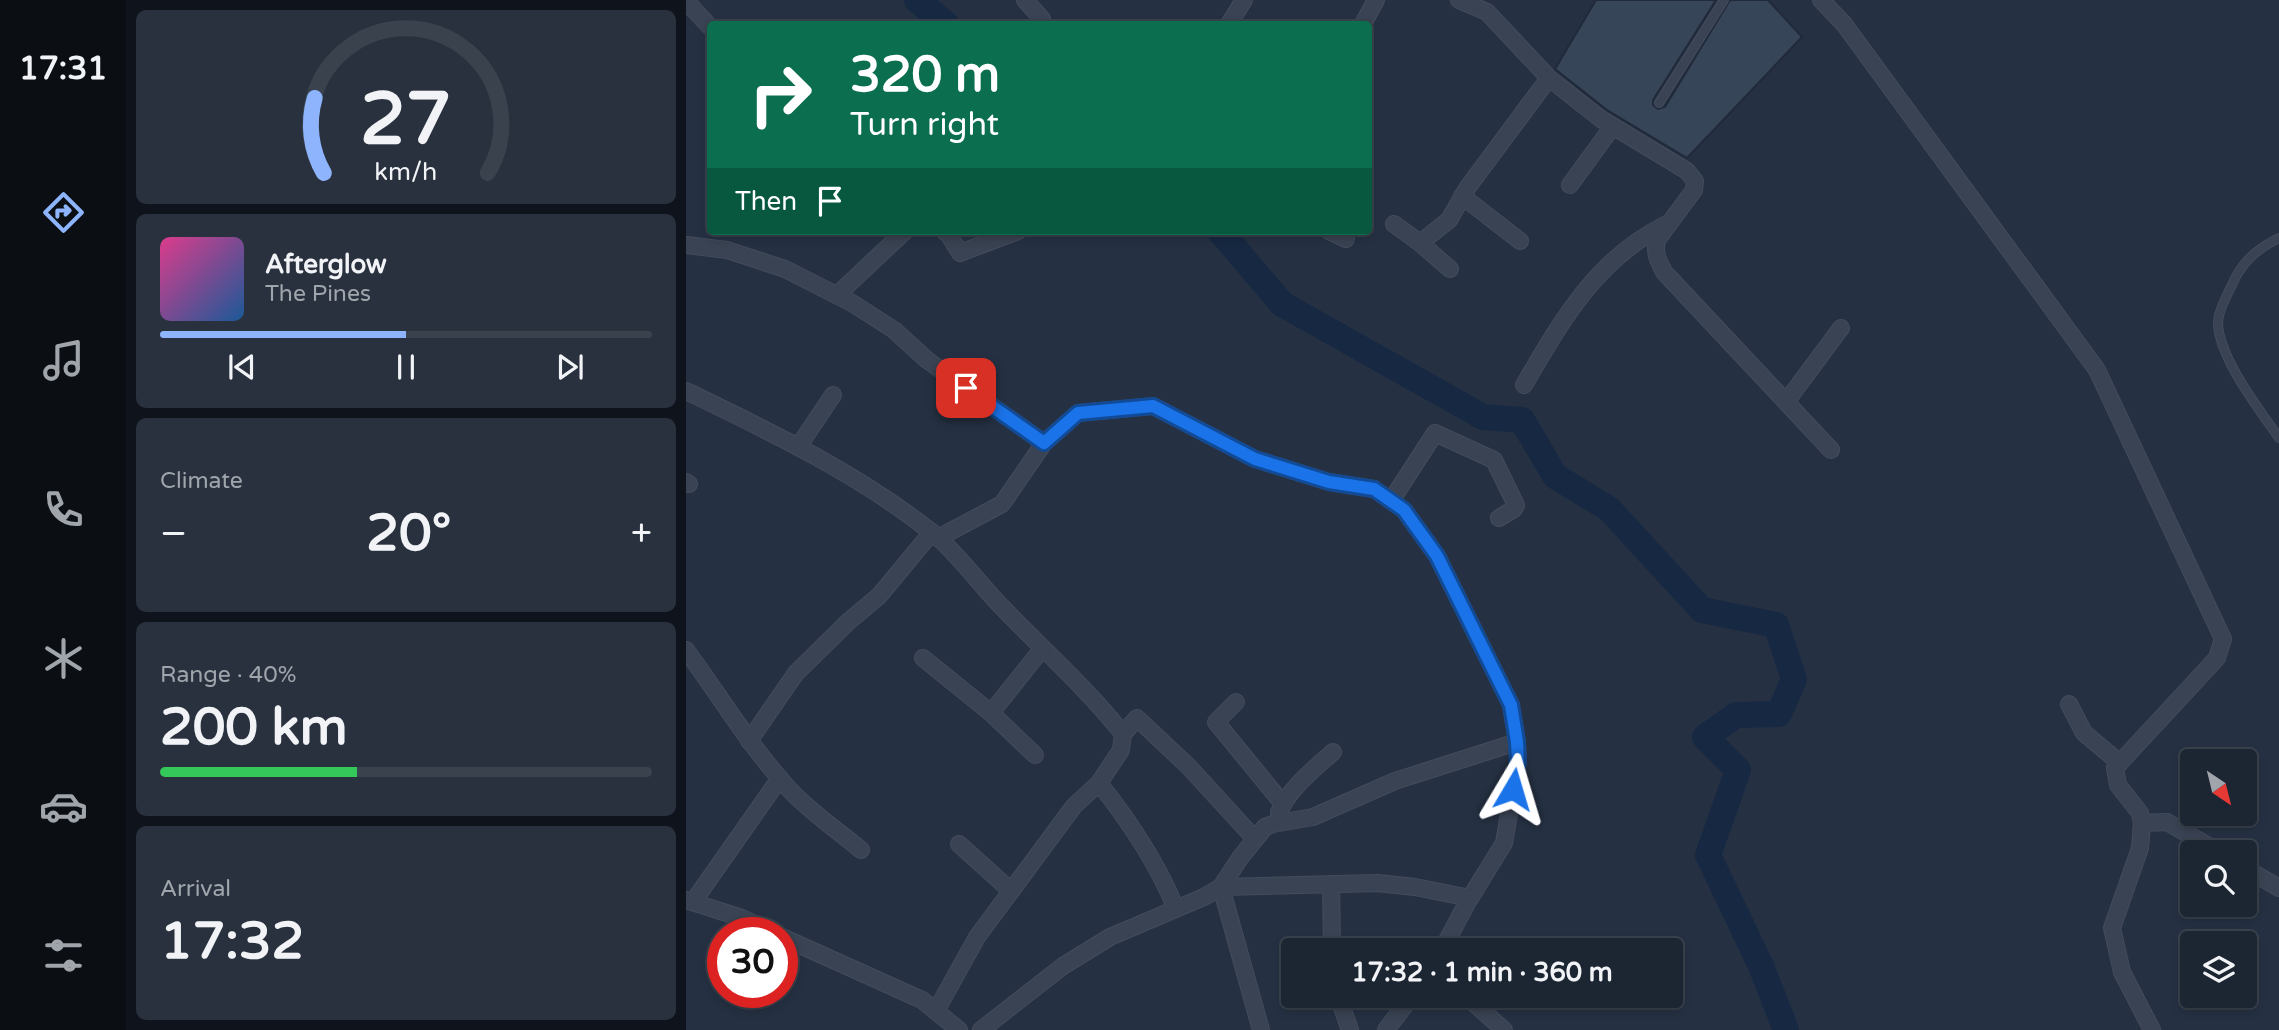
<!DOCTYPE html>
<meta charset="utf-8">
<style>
body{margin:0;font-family:"Varela Round",sans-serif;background:#29313e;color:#f1f3f6;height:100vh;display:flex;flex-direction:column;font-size:26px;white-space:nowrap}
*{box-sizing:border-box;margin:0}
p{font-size:23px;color:#a0a5ac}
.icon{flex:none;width:38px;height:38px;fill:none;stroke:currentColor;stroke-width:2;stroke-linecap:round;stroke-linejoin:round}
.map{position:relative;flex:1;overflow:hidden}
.details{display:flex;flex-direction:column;gap:10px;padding:10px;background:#0f141c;width:560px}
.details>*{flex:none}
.guide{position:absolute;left:21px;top:21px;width:665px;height:214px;border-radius:7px;box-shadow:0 4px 10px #0003,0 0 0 2px #3a424d;background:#0b6e4f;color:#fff;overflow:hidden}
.needle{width:46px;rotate:145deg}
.controls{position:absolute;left:1494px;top:749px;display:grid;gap:14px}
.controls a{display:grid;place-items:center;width:77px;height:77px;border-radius:7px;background:#1c2532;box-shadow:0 4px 10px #0003,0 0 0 2px #3a424d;font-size:35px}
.speed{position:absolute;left:21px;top:917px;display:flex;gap:14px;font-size:35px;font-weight:700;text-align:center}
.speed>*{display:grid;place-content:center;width:91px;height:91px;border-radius:50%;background:#1c2532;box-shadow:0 4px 10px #0003,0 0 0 2px #3a424d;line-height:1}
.speed .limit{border:10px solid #d22;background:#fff;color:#111}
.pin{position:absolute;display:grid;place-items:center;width:60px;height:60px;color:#fff;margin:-30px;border-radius:14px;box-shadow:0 4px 10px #0006}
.me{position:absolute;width:77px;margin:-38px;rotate:7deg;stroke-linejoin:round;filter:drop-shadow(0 0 5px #0008)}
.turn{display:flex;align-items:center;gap:24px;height:147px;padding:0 28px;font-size:32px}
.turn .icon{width:91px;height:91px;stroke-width:2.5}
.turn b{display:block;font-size:49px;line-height:60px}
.then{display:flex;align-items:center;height:66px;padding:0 28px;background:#0003;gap:14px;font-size:26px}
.big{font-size:52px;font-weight:800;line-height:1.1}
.details .widget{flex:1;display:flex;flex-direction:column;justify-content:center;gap:10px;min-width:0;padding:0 24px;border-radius:10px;background:#29313e}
.details .dial{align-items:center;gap:0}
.dial svg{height:182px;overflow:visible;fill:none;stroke:#3a424d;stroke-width:7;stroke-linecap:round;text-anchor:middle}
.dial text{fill:#f1f3f6;stroke:none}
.song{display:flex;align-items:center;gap:21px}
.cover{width:84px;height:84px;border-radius:10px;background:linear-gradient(135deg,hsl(330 70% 55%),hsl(210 70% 35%))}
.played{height:7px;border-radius:4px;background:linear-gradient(90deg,#8db4fc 50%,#3a424d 50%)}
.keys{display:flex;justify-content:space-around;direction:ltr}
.heat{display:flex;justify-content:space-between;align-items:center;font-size:38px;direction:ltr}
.charge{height:10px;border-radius:5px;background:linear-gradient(90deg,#34c759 40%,#3a424d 0)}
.trip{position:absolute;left:595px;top:938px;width:402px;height:70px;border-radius:7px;background:#1c2532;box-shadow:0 4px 10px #0003,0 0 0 2px #3a424d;font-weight:800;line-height:70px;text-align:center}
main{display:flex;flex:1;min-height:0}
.tab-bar{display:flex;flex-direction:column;width:126px;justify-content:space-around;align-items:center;background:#0b0f14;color:#a0a5ac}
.tab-bar .icon{width:49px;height:49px}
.tab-bar .active{color:#8db4fc}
.tab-bar b{font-size:32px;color:#f1f3f6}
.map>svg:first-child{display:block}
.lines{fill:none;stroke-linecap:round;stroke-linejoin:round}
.river{stroke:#172842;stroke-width:26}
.building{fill:#374559;stroke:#212a3a;stroke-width:2}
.service-casing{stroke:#444c5c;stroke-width:10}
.minor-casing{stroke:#444c5c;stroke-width:18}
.service{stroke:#3a4353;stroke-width:8}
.minor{stroke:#3a4353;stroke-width:16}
.route-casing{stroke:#114b97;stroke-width:18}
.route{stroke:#1a73e8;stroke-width:12}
</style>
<main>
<nav class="tab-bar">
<b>17:31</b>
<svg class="icon active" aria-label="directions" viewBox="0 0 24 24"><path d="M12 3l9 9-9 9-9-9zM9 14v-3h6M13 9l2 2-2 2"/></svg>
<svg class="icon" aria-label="music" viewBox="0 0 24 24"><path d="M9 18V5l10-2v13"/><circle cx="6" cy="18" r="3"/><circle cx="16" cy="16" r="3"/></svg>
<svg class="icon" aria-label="phone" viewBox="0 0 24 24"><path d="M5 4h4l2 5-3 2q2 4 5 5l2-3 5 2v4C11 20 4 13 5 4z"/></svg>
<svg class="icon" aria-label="climate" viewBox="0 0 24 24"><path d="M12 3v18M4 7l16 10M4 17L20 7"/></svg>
<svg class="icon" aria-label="car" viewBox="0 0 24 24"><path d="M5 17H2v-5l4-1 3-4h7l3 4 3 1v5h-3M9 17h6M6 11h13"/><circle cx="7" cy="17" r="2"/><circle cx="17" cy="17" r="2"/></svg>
<svg class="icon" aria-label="filters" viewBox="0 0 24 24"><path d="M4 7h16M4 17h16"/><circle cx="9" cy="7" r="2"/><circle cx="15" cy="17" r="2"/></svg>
</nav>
<section class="details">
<div class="widget dial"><svg viewBox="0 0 100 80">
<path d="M14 69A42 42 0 1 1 86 69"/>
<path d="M14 69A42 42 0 0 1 10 36" stroke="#8db4fc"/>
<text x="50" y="56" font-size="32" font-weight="700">27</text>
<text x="50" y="72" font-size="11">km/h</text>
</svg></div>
<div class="widget">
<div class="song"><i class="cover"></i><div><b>Afterglow</b><p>The Pines</p></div></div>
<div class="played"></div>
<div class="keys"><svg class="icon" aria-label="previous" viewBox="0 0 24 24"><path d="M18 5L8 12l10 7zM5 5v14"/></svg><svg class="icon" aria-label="pause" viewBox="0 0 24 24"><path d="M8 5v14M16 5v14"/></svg><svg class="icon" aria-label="next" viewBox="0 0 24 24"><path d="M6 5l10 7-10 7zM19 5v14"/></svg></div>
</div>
<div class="widget"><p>Climate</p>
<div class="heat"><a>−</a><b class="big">20°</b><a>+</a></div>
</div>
<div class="widget"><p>Range · 40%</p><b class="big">200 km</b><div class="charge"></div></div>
<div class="widget"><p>Arrival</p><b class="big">17:32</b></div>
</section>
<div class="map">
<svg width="1593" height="1030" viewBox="0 0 1593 1030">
<rect width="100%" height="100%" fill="#253143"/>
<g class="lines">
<g class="river">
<polyline points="231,0 260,24"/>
<polyline points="534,231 596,304 797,417 836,420 869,476 923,509 1016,610 1090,625 1108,679 1093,714 1050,715 1019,737 1052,770 1022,855 1075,966 1100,1030"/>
</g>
</g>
<polygon class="building" points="910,0 1030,0 967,100 967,105 972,109 979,107 1044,0 1082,0 1116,37 1001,158 921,110 869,69"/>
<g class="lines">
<g class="service-casing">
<g id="service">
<polyline points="973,103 1038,0"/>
<path d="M1593,238C1569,250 1555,263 1545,287C1540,297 1532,312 1532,323C1533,358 1573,409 1593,438"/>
</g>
</g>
<g class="minor-casing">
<g id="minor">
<polyline points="339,0 356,19"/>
<path d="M773,0L801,12L863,78L915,119L1001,171L1009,181L1008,190L971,240C968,253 972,260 978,272L1145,450"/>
<polyline points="1135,0 1158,24 1411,370 1537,639 1531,658 1429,768 1432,785 1454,813 1456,823 1454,848 1426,928 1436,972 1466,1030"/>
<polyline points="0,1 24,27"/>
<polyline points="543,24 558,0"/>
<polyline points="677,24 690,0"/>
<polyline points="884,185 927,126"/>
<polyline points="776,196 834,241"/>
<polyline points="708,224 734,243"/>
<polyline points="258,231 263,235 274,253 332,231"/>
<polyline points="643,231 660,239"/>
<polyline points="0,245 41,250 99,269 166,303 208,330 241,360 358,443"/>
<polyline points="764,269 734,243 763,220 782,187 863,78"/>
<polyline points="151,295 219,231"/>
<path d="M838,385C876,320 911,258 981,224"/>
<path d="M0,391C85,432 173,474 248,534C270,552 292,582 313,604C354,647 400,687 437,734L435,750L413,783L388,806L291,937L250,1011"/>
<polyline points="1100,402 1155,328"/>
<polyline points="112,447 147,395"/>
<polyline points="0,482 3,484"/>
<polyline points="705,501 749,433 808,460 830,505 828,509 813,518"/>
<polyline points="252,538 316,504 358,443 392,413 467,406 569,459 643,482 688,489 718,510 751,556 825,705 831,742 832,762 818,843 781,903 756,950"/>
<path d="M0,650C34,696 63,745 102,788C123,811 151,830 175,850"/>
<polyline points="237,658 305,713 349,755"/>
<polyline points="550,702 530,722 597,804"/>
<polyline points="1383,704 1398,733 1434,763"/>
<polyline points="305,713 356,649"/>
<polyline points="437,734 451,718 502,766 569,839"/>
<polyline points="63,741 110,673 163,621 193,596 246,532"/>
<path d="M413,783C444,822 471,862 490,909"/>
<path d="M593,812C604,788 628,769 647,752"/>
<polyline points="1456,823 1481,822 1533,852"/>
<polyline points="273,844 325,891"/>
<polyline points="1559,868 1593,888"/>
<polyline points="645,884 646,950"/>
<polyline points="0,900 56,918 87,933"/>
<polyline points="7,902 94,778"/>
<polyline points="96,937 236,1000 273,1030"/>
<polyline points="652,996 664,1030"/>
<polyline points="780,996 818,1030"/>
<polyline points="295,1030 377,966 424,937 518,897 535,887 554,858 579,827 587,824 627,817 709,781 831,742"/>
<polyline points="575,1030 535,887 692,883 729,887 784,898"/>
<polyline points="700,1030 726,996"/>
</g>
</g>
<use href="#service" class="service"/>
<use href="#minor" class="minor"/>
</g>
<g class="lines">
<g class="route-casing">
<polyline id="route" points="280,388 358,443 392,413 467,406 569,459 643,482 688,489 718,510 751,556 825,705 831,742 832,762 827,789"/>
</g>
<use href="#route" class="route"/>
</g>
</svg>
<div class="controls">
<a><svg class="needle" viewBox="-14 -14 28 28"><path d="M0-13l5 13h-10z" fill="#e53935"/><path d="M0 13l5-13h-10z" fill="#a0a5ac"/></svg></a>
<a><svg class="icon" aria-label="search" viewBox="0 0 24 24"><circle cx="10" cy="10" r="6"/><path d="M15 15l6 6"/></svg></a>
<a><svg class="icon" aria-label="layers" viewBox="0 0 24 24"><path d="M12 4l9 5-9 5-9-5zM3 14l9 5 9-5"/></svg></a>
</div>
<div class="speed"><div class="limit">30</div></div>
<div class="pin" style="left:280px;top:388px;background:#d93025"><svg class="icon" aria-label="arrive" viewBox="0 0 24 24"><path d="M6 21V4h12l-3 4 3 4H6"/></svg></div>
<svg class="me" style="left:827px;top:789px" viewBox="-20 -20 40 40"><path d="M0-17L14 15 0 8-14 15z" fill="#1a73e8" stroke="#fff" stroke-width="4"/></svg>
<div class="trip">17:32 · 1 min · 360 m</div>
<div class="guide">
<div class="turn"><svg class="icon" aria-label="right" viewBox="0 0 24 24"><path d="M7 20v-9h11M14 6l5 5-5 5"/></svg><div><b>320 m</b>Turn right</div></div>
<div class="then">Then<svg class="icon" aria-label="arrive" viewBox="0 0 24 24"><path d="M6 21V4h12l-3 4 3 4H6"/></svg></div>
</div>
</div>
</main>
